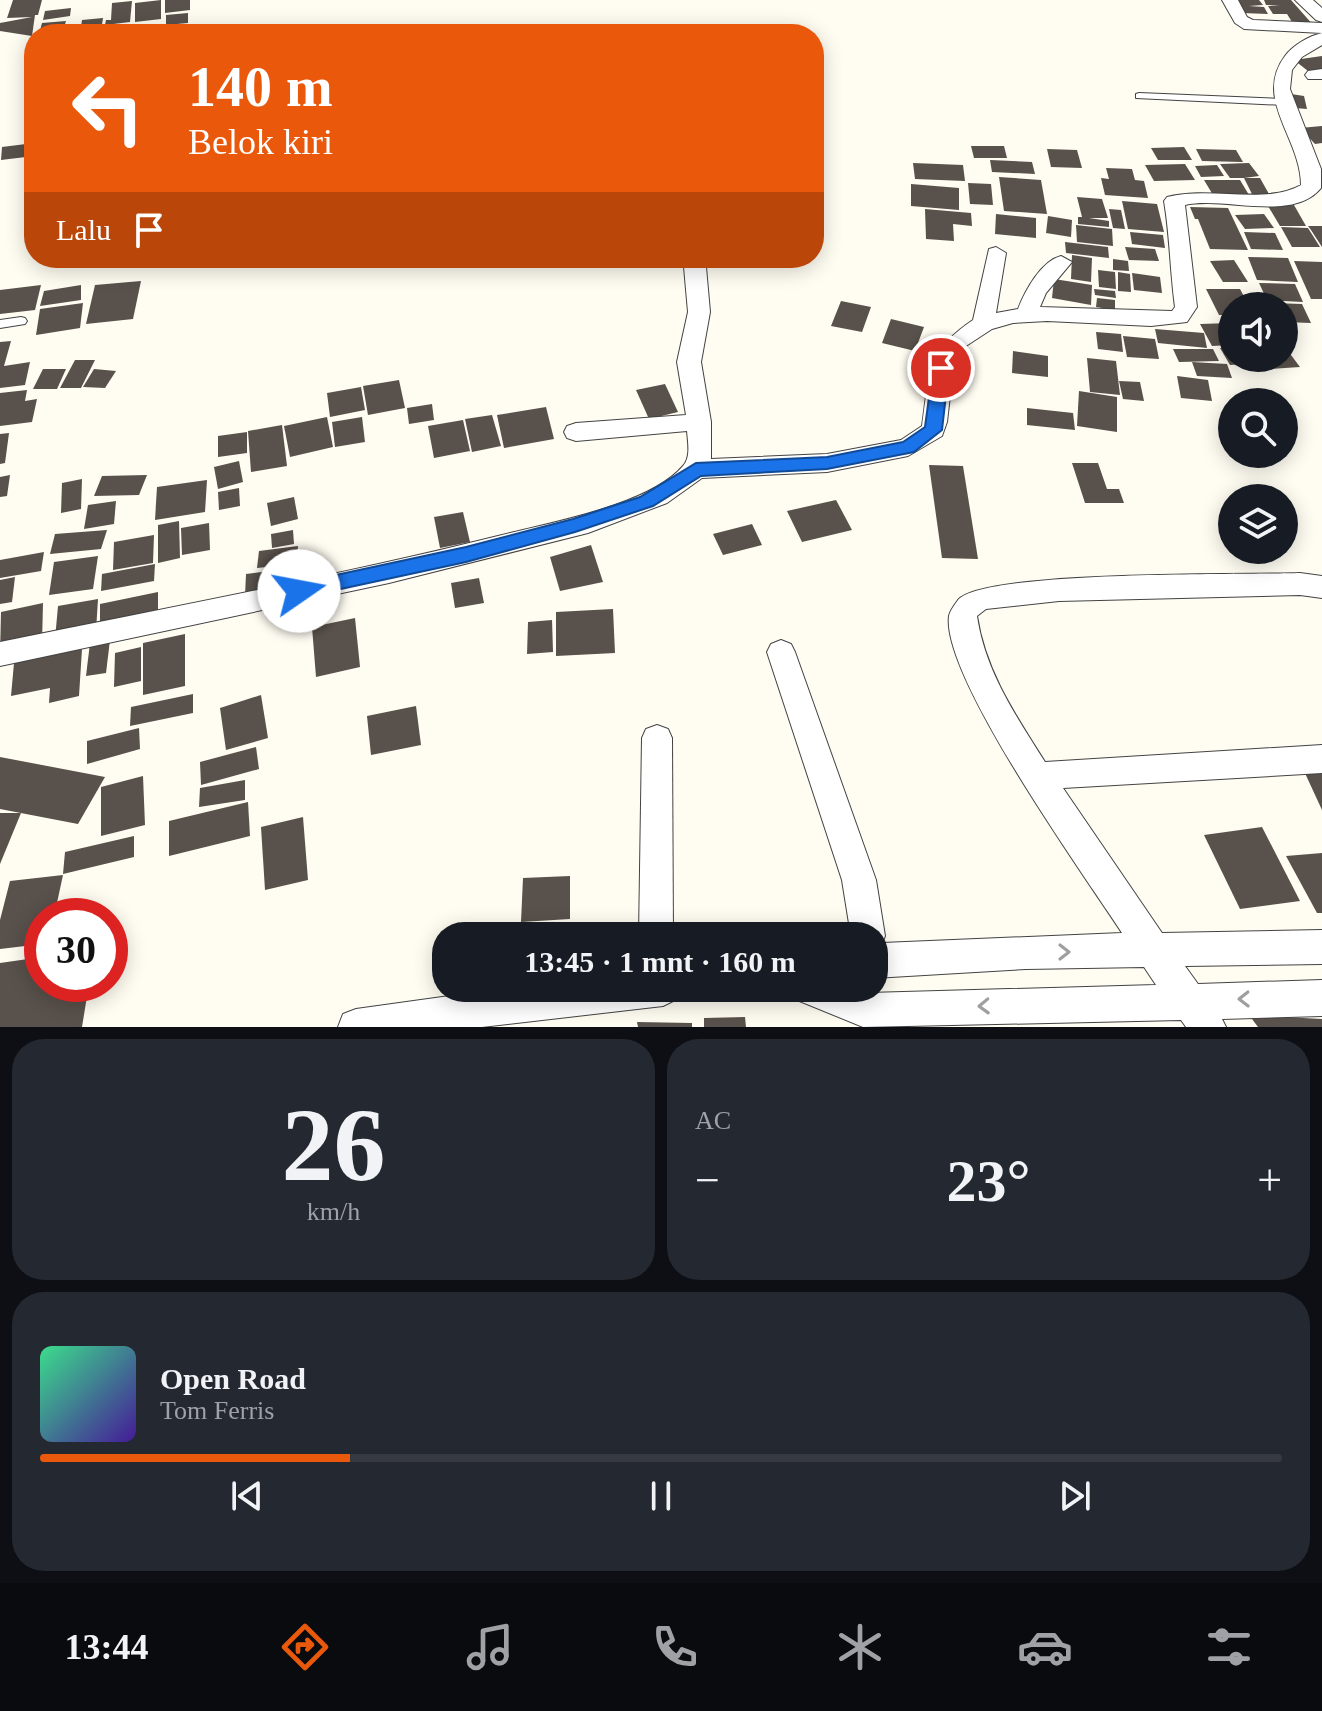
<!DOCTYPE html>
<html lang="id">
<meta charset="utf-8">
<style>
body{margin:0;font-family:Georgia,serif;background:#242831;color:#f1f3f6;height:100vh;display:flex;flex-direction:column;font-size:30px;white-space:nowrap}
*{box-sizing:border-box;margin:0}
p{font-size:26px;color:#9ea1a6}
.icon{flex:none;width:44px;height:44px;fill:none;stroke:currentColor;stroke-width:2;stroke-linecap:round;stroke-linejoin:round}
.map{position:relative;height:1027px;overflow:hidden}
.side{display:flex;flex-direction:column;gap:12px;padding:12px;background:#0d0f14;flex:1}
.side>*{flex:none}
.guide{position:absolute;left:24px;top:24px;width:800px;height:244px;border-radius:32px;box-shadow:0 4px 20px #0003;background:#ea580c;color:#fff;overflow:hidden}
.buttons{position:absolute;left:1218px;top:292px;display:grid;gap:16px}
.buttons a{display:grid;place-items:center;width:80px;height:80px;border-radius:50%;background:#171b24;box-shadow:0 4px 20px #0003;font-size:40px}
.speed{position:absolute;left:24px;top:898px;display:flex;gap:16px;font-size:40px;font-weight:700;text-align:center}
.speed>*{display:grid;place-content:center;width:104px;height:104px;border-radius:50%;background:#171b24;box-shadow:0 4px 20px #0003;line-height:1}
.speed .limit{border:12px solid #d22;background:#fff;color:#111}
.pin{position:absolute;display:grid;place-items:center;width:68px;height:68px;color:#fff;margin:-34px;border:4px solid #fff;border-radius:50%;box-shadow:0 2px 8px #0007}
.me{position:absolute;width:88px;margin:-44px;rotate:78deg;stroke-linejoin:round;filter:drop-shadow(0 0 6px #0008)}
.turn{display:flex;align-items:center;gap:28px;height:168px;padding:0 32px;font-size:36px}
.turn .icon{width:104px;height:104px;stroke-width:2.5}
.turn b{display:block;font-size:56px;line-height:68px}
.then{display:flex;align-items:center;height:76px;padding:0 32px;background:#0003;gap:16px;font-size:30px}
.big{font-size:60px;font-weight:700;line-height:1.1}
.side .card{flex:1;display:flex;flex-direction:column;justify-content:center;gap:12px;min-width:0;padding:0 28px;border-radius:32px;background:#242831}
.side .dial{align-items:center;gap:0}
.dial b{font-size:104px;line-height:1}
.song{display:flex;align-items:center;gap:24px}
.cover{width:96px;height:96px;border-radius:12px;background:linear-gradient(135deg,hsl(150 70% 55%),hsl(260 70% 35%))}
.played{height:8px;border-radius:4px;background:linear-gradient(90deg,#ea580c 25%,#363941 25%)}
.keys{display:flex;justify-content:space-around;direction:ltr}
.heat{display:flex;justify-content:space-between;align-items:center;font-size:44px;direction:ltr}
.side .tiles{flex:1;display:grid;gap:12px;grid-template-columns:1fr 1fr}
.card:last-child{grid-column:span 2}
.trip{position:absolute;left:432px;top:922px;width:456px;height:80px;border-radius:32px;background:#171b24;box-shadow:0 4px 20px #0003;font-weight:700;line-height:80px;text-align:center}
.tabs{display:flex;height:128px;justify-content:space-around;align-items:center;background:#090b0e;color:#9ea1a6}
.tabs .icon{width:56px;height:56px}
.tabs .current{color:#ea580c}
.tabs b{font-size:36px;color:#f1f3f6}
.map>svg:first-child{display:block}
.building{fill:#59514b}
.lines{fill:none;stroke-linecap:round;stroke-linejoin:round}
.lane-casing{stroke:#434343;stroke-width:2}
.street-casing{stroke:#434343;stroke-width:2}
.lane{fill:#fff;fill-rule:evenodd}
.street{fill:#fff;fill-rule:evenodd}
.oneway{stroke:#9f9f9f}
.route{fill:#1a73e8;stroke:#114b97;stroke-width:2}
</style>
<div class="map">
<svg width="1322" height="1027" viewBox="0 0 1322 1027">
<rect width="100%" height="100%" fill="#fffcf2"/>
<g class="building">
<polygon points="13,0 42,0 38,15 35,15 32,36 0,31 0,23 32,17 7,18"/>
<polygon points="161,0 161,19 135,22 135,3"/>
<polygon points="165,0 190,0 190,10 165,13"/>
<polygon points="1234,0 1259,0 1263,5 1249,6 1264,7 1268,14 1242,13"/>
<polygon points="1264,0 1291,0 1314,26 1294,25 1287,14 1273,14 1268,6 1280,5 1266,5"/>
<polygon points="132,1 130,22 105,25 106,20 111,20 112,3"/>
<polygon points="71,8 70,16 43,20 45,11"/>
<polygon points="188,13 188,23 166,25 166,15"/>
<polygon points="103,18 101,31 80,34 82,20"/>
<polygon points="66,21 62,34 39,34 42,23"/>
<polygon points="1322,56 1322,69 1308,71 1294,60"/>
<polygon points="1291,94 1304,96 1307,109 1295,108"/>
<polygon points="1322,126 1322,143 1315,144 1300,128"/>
<polygon points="34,143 34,156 1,160 2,147"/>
<polygon points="971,146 1004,146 1007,158 974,158"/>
<polygon points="1184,147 1192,160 1158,160 1151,148"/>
<polygon points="1047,149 1077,150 1082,168 1051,167"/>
<polygon points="1196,149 1236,150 1243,162 1202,161"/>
<polygon points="990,160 1032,162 1035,174 992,172"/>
<polygon points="913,163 963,165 965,181 915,179"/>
<polygon points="1249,163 1259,176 1244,178 1260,178 1269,194 1252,194 1244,178 1230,178 1220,164"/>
<polygon points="1185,164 1195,180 1154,181 1145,165"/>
<polygon points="1217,165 1224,176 1201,177 1195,166"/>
<polygon points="1106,168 1132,169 1135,180 1144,181 1148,198 1105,195 1101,178 1109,179"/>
<polygon points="999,177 1041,180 1047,214 1004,211"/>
<polygon points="1204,180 1240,180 1249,195 1213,195"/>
<polygon points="968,183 991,184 993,205 970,204"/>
<polygon points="911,184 959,188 959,210 911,206"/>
<polygon points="1077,197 1102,199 1108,218 1089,218 1109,221 1109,227 1078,224 1078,217 1082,217"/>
<polygon points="1122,201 1157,204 1164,232 1128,229"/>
<polygon points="1294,205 1306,226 1280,226 1268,206"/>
<polygon points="1190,207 1228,208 1248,250 1210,249 1198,219 1195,219"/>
<polygon points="925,209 971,213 972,226 953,224 954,241 926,239"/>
<polygon points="1109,209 1121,210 1125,229 1113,228"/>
<polygon points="996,214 1036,218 1036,238 995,234"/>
<polygon points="1264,214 1274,228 1245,229 1235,215"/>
<polygon points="1048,216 1072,220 1071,237 1046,233"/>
<polygon points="1076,225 1112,229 1113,246 1077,242"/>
<polygon points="1308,226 1322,226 1322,247 1311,230"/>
<polygon points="1281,227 1308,228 1320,247 1292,247"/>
<polygon points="1130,232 1163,235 1165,248 1132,244"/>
<polygon points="1244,232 1275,233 1283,250 1251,249"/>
<polygon points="1065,242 1108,247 1109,258 1066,253"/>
<polygon points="1125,247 1155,249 1159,261 1129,260"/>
<polygon points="1072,255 1092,258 1091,282 1071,279"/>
<polygon points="1248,257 1288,258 1298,282 1257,280"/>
<polygon points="1113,259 1128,261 1129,271 1113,270"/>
<polygon points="1234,260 1248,282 1223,282 1210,261"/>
<polygon points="1294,261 1322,262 1322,299 1311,299"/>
<polygon points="1098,270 1115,272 1116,289 1099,287"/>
<polygon points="1118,272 1130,274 1131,292 1118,291"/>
<polygon points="1132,273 1160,277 1162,293 1134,290"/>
<polygon points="1054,279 1092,285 1091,305 1052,298"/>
<polygon points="141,281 133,319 86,324 95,285"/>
<polygon points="1259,283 1295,284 1303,302 1267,300"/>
<polygon points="41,285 35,310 0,314 0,290"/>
<polygon points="81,285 81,300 40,306 44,291"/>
<polygon points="1094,289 1115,291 1116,298 1095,295"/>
<polygon points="1206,289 1240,289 1249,306 1232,306 1232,315 1219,315"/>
<polygon points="1097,298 1115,300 1115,310 1096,307"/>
<polygon points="841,301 871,307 862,332 831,326"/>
<polygon points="83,303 80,328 36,335 40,309"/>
<polygon points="1272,303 1302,304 1311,323 1284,322 1284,306 1273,306"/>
<polygon points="891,319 924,327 915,351 882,343"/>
<polygon points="1231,323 1232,345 1212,346 1200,324"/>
<polygon points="1155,329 1204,333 1207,348 1158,343"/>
<polygon points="1096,332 1121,334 1123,352 1098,349"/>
<polygon points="1123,336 1155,339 1159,359 1127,357"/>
<polygon points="11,341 4,366 30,362 25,385 0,388 0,342"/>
<polygon points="1232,347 1232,358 1259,358 1262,363 1230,365 1220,348"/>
<polygon points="1173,349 1213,349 1219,361 1179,362"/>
<polygon points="1013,351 1048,356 1048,377 1012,373"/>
<polygon points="1284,355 1291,355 1300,367 1269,369 1262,358 1284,358"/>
<polygon points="1087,358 1116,361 1120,395 1090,392"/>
<polygon points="75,360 95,360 81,388 60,388"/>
<polygon points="1192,362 1227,364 1232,378 1197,376"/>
<polygon points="43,369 66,369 57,389 33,389"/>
<polygon points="94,369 116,371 105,388 83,387"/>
<polygon points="1177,376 1208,380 1212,401 1181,398"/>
<polygon points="399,380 405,408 368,415 363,386"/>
<polygon points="1119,381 1140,382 1144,401 1123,399"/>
<polygon points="665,384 678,412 649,419 636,390"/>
<polygon points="361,387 365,410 330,417 327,393"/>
<polygon points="27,390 25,401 37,399 32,422 0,426 0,393"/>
<polygon points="1079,391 1117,397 1117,432 1077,426"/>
<polygon points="432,404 434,420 409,424 407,408"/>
<polygon points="546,407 554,439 504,448 497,415"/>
<polygon points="1027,408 1073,413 1075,430 1027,425"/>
<polygon points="492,415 501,446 472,452 465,419"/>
<polygon points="327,417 333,447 290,457 284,426"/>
<polygon points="362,417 365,442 335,447 332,422"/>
<polygon points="463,420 470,451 434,458 428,426"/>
<polygon points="282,425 287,466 251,472 248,431"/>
<polygon points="247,432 247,453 218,457 218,436"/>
<polygon points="9,433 5,463 0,464 0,434"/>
<polygon points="239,461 243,482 218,489 214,467"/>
<polygon points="1072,463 1098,463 1107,489 1119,489 1124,503 1085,503"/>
<polygon points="929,465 963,466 978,559 942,558"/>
<polygon points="10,475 7,496 0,497 0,477"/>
<polygon points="147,475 139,495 94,496 102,476"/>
<polygon points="82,479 81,509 61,513 62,483"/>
<polygon points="207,480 205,512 155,520 157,487"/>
<polygon points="239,488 240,506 219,510 218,492"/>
<polygon points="294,497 298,519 271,526 267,503"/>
<polygon points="836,500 852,530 802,542 787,511"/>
<polygon points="116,501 114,524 84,529 88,505"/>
<polygon points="463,512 470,542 440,548 434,517"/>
<polygon points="179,521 180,558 158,563 158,525"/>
<polygon points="209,523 210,550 182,555 181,528"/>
<polygon points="752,524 762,545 723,555 713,534"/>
<polygon points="107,530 101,549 50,554 55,534"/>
<polygon points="293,530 294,544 272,548 271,534"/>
<polygon points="154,535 153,563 113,570 114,542"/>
<polygon points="591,545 603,582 560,591 550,557"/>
<polygon points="298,546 297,564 257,568 259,551"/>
<polygon points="44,552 41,571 0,578 0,560"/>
<polygon points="98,556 93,589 49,595 54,562"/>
<polygon points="155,564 154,581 101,591 102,574"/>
<polygon points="298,567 297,589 245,596 246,574"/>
<polygon points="15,577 12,602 0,604 0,580"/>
<polygon points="479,578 484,603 455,608 451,583"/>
<polygon points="158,592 158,619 100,632 100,604"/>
<polygon points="98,599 96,631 55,639 58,606"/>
<polygon points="43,603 42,644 0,654 1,612"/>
<polygon points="613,609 615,653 556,656 556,612"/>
<polygon points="355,618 360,667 316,677 312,627"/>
<polygon points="552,620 553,652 527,654 528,622"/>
<polygon points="185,634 185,686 143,695 143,643"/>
<polygon points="110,640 106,673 86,676 90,643"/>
<polygon points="141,647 141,681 114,687 115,653"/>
<polygon points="82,649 79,696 49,703 50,688 11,696 14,663"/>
<polygon points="193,694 193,713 130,726 131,707"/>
<polygon points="261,695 268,738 226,750 220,708"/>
<polygon points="416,706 421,745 371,755 367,716"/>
<polygon points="139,728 140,749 87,764 87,741"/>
<polygon points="256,747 259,769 201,785 200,762"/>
<polygon points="0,757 105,777 78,824 0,809"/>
<polygon points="1304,771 1322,772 1322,810"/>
<polygon points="143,776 145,825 101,836 101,787"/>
<polygon points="245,780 245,800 199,807 200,788"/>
<polygon points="248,802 250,836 169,856 169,821"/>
<polygon points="0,813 21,813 0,864"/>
<polygon points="303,817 308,880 265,890 261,827"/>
<polygon points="1262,827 1300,901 1240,909 1204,835"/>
<polygon points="134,836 134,857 63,874 65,852"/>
<polygon points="1322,853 1322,913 1317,913 1286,856"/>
<polygon points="63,875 55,912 80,909 78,916 42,916 42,944 0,949 0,920 10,881"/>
<polygon points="570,876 570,919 521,922 523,878"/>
<polygon points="42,957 42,984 89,984 82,1027 0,1027 0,963"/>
<polygon points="1249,1015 1322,1019 1322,1027 1258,1027"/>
<polygon points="745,1017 746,1027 704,1027 704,1018"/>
<polygon points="637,1022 692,1023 692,1027 638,1027"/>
</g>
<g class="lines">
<g class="lane-casing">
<g id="lane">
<polygon points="1139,93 1285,99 1290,102 1285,105 1136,98 1136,94"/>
<polygon points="21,317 25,318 27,321 25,324 0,328 0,320"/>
</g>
</g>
<g class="street-casing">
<g id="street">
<path d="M1222,0H1238L1247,17L1253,20L1322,23V45L1302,57L1292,70L1290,89L1321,169V188C1292,223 1224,196 1185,205L1197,307L1187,322L1151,326L1047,321L1013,323L992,329L966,346L953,369L947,422L942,436L908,456L827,472L702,478L667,503L588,533L389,583L0,666V642C166,608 333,577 498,536C548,523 649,506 683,466C691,457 688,443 687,431L576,441L567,438L564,432L567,426L576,423L686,415L677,362L688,312L684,267L687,262L695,261L706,267L710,312L701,362L711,422V459L827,454L901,440L922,426C930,374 924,353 973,320L989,249L996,247L1006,253L996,313L1018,309C1025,291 1041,261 1061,256L1072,262L1046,293L1040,307L1172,311L1175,307C1170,271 1170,236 1164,201L1167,197C1211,186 1265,205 1301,185C1301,138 1253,99 1285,56C1293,45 1309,36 1322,33L1244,29L1235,23Z"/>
<polygon points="1295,0 1313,0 1322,8 1322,22 1316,20"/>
<polygon points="1322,69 1322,79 1308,79 1305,75 1308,71"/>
<path d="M1300,573L1322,576V598L1300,595L1059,601L986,609L977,616C985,671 1016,716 1045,762L1322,745V773L1063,788L1162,933L1322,930V964L1185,966L1198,984L1322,980V1016L1222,1019L1226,1027H1186L1181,1020L863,1027L797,1000L791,988H855L868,993L1156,985L1144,967L1026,969L874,978V936H851L842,880L767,652L771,644L781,640L791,644L795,652L876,880L885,936L882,943L1122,933C1085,876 941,676 949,616C950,611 955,604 958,600C984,570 1247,575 1300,573Z"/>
<polygon points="657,725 668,729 672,738 673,936 639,936 642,738 646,729"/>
<polygon points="507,988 681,988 675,1000 663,1006 482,1027 338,1027 343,1014 356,1009"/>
</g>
</g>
<use href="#lane" class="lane"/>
<use href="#street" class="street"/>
</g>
<defs><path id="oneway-chevron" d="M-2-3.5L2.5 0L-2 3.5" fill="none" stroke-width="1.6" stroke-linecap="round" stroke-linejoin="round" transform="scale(2)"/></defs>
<g class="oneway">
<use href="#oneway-chevron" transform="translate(1064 952)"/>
<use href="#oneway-chevron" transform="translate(1244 999) rotate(179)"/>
<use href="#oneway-chevron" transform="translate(984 1006) rotate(178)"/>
</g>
<polygon class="route" points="941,362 949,368 942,430 914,452 827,469 701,476 653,506 575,532 466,562 299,598 293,596 290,591 293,585 299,583 466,547 573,519 640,497 696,463 827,457 903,442 925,427 933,368"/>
</svg>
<div class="buttons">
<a><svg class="icon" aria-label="sound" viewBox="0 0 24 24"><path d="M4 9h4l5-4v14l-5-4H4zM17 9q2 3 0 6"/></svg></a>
<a><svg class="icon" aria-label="search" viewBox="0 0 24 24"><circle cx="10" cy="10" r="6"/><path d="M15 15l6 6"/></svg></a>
<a><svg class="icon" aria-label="layers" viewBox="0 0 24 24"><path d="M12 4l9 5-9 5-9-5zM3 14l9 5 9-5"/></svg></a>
</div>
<div class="speed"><div class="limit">30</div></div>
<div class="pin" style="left:941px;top:368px;background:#d93025"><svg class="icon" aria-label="arrive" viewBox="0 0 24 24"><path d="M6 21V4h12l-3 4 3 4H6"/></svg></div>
<svg class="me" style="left:299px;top:591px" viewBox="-20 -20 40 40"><circle r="19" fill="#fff"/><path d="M0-13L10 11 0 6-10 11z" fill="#1a73e8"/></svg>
<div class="trip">13:45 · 1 mnt · 160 m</div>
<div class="guide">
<div class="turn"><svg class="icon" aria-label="left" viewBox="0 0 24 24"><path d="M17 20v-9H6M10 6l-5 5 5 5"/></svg><div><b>140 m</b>Belok kiri</div></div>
<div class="then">Lalu<svg class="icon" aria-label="arrive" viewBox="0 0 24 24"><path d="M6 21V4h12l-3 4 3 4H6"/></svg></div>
</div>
</div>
<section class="side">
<div class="tiles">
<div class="card dial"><b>26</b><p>km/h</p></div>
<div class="card"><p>AC</p>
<div class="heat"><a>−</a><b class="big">23°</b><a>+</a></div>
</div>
<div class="card">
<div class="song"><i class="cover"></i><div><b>Open Road</b><p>Tom Ferris</p></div></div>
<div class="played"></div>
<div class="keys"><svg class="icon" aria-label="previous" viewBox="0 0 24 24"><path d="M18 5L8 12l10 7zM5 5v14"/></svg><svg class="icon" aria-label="pause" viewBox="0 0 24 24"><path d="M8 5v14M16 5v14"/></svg><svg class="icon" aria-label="next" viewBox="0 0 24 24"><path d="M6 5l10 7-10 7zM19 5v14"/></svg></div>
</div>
</div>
</section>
<nav class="tabs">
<b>13:44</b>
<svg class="icon current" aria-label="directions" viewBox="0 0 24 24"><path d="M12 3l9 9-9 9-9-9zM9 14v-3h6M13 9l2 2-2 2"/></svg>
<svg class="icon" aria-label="music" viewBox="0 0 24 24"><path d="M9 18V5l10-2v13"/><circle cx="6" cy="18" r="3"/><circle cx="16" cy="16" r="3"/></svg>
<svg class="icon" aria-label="phone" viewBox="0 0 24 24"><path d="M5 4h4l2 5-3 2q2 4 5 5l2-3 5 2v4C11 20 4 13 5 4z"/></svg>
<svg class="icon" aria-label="climate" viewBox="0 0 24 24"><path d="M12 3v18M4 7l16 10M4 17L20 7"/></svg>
<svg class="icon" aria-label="car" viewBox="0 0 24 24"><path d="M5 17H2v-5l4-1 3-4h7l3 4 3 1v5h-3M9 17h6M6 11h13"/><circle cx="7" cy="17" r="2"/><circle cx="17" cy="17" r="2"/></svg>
<svg class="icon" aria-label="filters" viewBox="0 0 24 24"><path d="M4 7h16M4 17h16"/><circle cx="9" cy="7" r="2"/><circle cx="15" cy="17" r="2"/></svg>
</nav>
